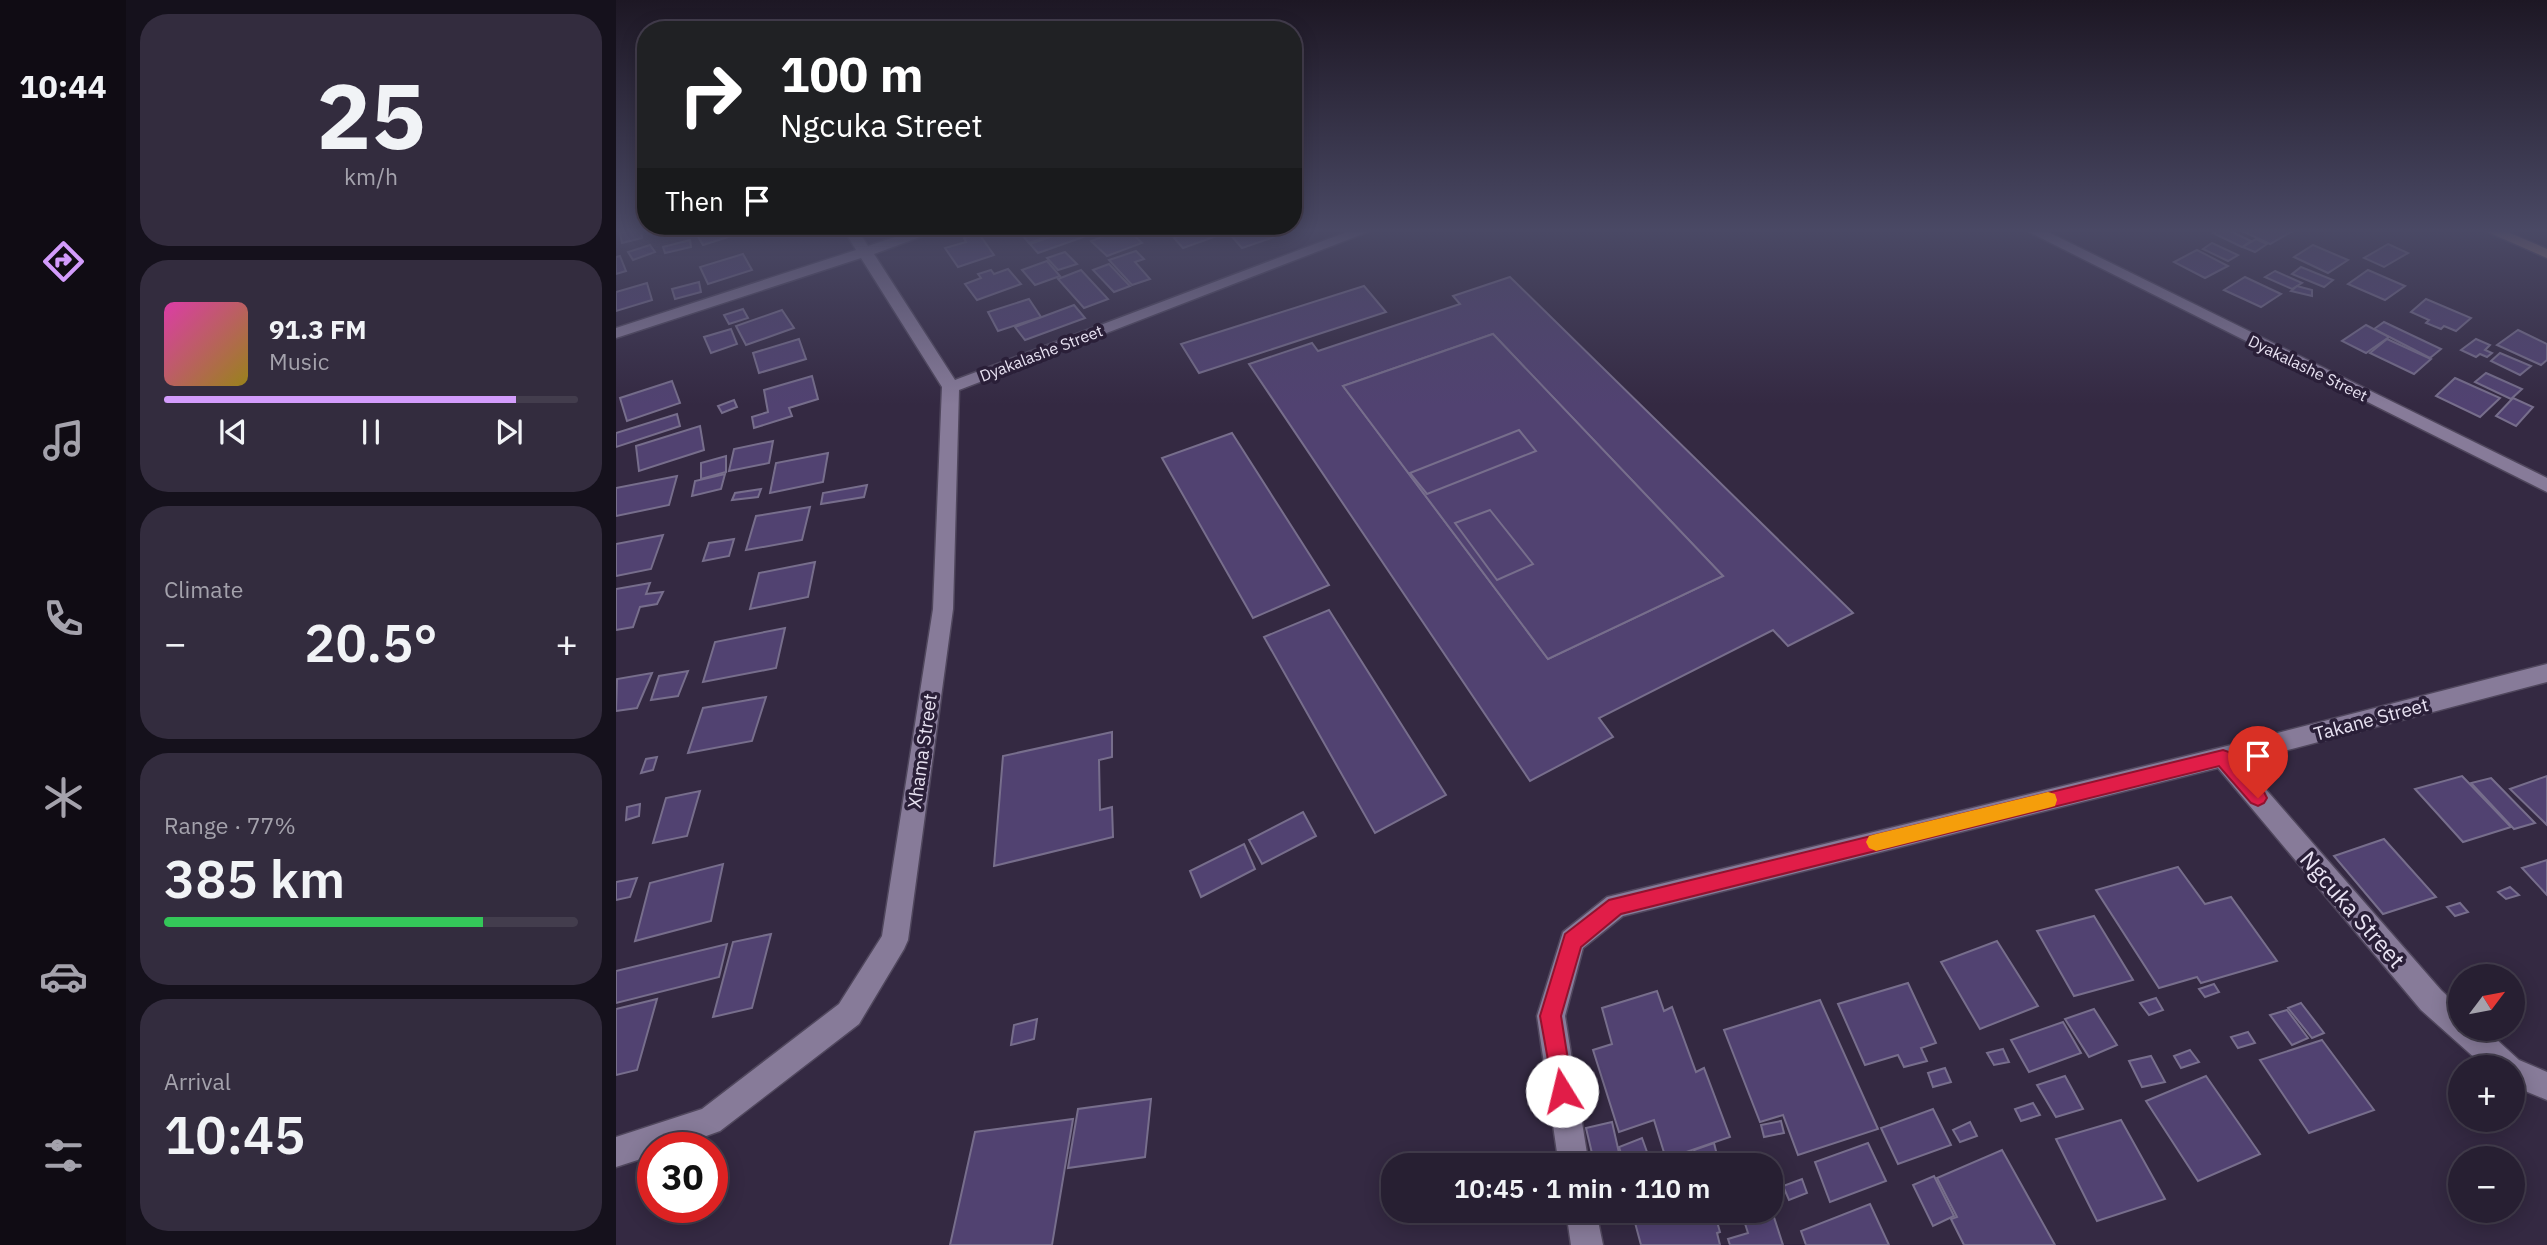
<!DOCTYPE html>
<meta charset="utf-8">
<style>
body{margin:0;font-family:"IBM Plex Sans",sans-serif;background:#332c3e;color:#f1f3f6;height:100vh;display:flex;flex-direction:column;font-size:26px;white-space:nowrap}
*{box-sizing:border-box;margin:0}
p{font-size:23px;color:#a4a2ac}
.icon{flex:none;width:38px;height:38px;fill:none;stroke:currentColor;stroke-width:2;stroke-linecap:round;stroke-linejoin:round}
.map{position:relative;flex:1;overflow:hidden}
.details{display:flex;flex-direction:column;gap:14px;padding:14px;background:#15111c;width:490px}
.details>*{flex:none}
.banner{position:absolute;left:21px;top:21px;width:665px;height:214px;border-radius:28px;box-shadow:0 4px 18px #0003,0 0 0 2px #433d4d;background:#202124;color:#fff;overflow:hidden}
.needle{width:46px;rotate:58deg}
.controls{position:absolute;left:1832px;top:964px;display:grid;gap:14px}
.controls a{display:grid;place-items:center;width:77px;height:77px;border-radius:50%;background:#271f32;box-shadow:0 4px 18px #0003,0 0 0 2px #433d4d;font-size:35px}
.speed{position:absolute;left:21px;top:1132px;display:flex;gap:14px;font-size:35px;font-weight:700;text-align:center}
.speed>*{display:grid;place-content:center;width:91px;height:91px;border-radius:50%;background:#271f32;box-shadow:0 4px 18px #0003,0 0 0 2px #433d4d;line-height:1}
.speed .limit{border:10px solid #d22;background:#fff;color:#111}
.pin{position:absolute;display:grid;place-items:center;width:60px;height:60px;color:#fff;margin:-72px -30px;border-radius:50% 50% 50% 0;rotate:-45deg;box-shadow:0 0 7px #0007}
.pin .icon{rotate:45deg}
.me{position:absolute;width:77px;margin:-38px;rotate:351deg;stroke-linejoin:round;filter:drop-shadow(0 0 5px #0008)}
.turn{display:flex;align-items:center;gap:24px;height:147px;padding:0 28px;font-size:32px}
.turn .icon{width:91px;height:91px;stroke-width:2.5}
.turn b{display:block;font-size:49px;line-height:60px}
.then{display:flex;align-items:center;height:66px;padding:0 28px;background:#0003;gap:14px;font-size:26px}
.big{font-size:52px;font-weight:600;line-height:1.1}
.details .widget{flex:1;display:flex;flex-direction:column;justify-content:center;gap:10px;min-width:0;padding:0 24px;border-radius:28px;background:#332c3e}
.details .dial{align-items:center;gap:0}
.dial b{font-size:91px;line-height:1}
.song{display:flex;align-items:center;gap:21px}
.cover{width:84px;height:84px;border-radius:10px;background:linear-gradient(135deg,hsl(320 70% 55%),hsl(50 70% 35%))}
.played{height:7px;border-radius:4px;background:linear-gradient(90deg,#d39cfc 85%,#433d4d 85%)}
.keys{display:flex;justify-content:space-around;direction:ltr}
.heat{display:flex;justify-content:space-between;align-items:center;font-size:38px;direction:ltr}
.charge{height:10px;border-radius:5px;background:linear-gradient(90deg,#34c759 77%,#433d4d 0)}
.trip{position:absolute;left:765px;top:1153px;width:402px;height:70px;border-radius:28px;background:#271f32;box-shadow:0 4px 18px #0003,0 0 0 2px #433d4d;font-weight:600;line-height:70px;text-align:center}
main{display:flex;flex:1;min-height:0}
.menu{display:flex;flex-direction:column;width:126px;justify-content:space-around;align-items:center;background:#100c14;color:#a4a2ac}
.menu .icon{width:49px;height:49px}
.menu .current{color:#d39cfc}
.menu b{font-size:32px;color:#f1f3f6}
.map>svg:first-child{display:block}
.building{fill:#514271;stroke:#776e8c;stroke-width:2;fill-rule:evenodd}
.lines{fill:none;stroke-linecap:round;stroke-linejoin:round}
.minor-casing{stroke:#50475d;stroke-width:3}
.major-casing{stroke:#50475d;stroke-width:3}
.minor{fill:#877b99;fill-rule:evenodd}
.major{fill:#a98674;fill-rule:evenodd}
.route{fill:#e11d48;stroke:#92132f;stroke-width:2}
.slow{fill:#f59e0b}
.labels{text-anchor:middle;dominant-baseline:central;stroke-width:7;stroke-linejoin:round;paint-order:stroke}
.far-street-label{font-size:16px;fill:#e8e2f2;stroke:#2a1f38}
.street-label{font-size:19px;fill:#e8e2f2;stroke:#2a1f38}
.near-street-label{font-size:23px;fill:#e8e2f2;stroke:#2a1f38}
</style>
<main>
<nav class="menu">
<b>10:44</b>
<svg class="icon current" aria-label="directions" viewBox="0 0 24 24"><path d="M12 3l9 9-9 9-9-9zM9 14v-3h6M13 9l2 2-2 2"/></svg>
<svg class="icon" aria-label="music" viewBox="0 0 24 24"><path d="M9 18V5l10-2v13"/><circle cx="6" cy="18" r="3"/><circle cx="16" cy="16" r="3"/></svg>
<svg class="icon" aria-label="phone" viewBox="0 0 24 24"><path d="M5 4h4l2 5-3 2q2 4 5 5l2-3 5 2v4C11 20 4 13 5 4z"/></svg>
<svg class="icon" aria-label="climate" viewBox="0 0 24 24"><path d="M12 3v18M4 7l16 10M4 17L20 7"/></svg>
<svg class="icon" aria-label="car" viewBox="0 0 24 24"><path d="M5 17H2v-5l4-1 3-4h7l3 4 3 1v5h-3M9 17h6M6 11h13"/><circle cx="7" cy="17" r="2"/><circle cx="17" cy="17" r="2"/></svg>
<svg class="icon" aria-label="filters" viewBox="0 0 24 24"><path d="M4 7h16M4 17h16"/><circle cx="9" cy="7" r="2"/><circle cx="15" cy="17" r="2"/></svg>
</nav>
<section class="details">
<div class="widget dial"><b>25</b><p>km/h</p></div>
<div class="widget">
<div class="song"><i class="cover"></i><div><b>91.3 FM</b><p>Music</p></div></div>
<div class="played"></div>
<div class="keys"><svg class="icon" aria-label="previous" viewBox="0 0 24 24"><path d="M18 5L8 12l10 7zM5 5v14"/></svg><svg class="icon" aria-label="pause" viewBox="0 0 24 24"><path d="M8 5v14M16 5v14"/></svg><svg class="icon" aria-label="next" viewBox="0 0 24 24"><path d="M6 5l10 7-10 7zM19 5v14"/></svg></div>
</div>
<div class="widget"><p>Climate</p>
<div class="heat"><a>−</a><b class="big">20.5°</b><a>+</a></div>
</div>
<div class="widget"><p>Range · 77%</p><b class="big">385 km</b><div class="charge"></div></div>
<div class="widget"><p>Arrival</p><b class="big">10:45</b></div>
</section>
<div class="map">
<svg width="1931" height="1245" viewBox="0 0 1931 1245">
<rect width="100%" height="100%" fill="#342942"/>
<g class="building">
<polygon points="15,230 25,230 26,238 6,243 4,233"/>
<polygon points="78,230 127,230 128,232 87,245"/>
<polygon points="402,230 451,230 413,243"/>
<polygon points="454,230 465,230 470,236 422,253 414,244"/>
<polygon points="504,230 512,230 526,243 491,256 475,241"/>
<polygon points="580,230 590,230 598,237 567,248 558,238"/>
<polygon points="652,230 658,237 626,248 611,231"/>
<polygon points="1601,230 1612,230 1635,241 1626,247 1597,233"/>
<polygon points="1624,230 1670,230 1675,232 1654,244"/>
<polygon points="363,234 378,255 342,267 329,248 350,242 348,238"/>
<polygon points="1640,239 1651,244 1639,252 1627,247"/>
<polygon points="74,240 75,247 49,253 47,247"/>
<polygon points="1596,243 1622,255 1612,261 1587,249"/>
<polygon points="1772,244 1792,253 1768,267 1748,258"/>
<polygon points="34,245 39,252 17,260 12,252"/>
<polygon points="1697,245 1732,260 1712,273 1678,257"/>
<polygon points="1581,250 1612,266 1589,278 1558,262"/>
<polygon points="520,251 528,259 519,262 534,279 516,285 493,260"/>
<polygon points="449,252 461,264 442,270 431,258"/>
<polygon points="127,254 136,270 92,284 84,267"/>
<polygon points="4,256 10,271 0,274 0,257"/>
<polygon points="431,261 444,276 419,285 406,270"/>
<polygon points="493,264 514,286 498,292 477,270"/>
<polygon points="1685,267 1717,280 1708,287 1676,274"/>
<polygon points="392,269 405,284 361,300 349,284 365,278 362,274 375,270 378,274"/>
<polygon points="465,270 492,299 468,308 442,279"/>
<polygon points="1752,270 1789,286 1769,300 1732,284"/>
<polygon points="1659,271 1686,283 1676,289 1649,277"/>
<path d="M894,277L1237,613L1172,646L1157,630L983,718L997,737L914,781L633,364L696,343L702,351L844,304L837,296ZM877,334L1107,576L932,659L727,386Z"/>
<polygon points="1629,277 1665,294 1645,307 1608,290"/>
<polygon points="83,282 85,292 59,299 56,289"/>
<polygon points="31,283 36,300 0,311 0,292"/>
<polygon points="748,286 770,312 583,373 565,344"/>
<polygon points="1681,286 1696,290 1696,296 1675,291"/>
<polygon points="413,299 425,317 382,331 372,312"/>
<polygon points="1810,299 1855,318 1840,331 1828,326 1825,329 1810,323 1813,320 1795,312"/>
<polygon points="458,305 469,318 409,340 399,327"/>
<polygon points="127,309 132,318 113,324 108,315"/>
<polygon points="166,310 178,328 130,345 120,326"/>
<polygon points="1768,322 1825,349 1814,358 1758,329"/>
<polygon points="1750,325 1773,337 1750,353 1726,341"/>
<polygon points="115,329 121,344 95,353 88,337"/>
<polygon points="1902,330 1931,344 1931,360 1925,365 1881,345"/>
<polygon points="877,334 1107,576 932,659 727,386"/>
<polygon points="183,339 190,359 143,373 137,353"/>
<polygon points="1771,339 1815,359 1798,374 1754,353"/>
<polygon points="1860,339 1874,345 1869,350 1876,353 1871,357 1864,354 1860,357 1845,350"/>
<polygon points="1884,353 1915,366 1904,375 1875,361"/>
<polygon points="1870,373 1906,389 1895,399 1859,382"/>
<polygon points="196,376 202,399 173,408 176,416 138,428 136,417 152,412 148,390"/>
<polygon points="1839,378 1884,398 1864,417 1820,396"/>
<polygon points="56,381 64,403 11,421 4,398"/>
<polygon points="1897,398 1917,407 1900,426 1880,416"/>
<polygon points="118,400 121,407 106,413 102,406"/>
<polygon points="61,414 64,426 0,447 0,433"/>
<polygon points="84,426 88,450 23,471 20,446"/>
<polygon points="903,430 920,451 811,494 794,473"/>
<polygon points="616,433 713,585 637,618 546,458"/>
<polygon points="157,441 153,463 113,471 118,449"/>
<polygon points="212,453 207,482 154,493 160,463"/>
<polygon points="110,456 110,472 85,479 85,463"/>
<polygon points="109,474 105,489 76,496 79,481"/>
<polygon points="61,476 53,505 0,516 0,488"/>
<polygon points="251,485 248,497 205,504 207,493"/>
<polygon points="145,489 142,497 116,500 119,493"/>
<polygon points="194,507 186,540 130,550 140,516"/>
<polygon points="874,510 917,564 881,580 839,523"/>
<polygon points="47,535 35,569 0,576 0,544"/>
<polygon points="118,539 113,556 87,561 93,543"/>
<polygon points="199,562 192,597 134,609 143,573"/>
<polygon points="34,583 30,594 47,592 41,604 24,607 17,627 0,630 0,589"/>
<polygon points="713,610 830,795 759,833 648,637"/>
<polygon points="169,628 160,668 87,682 99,642"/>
<polygon points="72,671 62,696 35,700 43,676"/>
<polygon points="36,673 21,708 0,711 1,679"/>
<polygon points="150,697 136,741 72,753 87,708"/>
<polygon points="496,732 496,757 483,760 484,810 496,807 497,837 378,866 387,756"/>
<polygon points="41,757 37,770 25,773 30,759"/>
<polygon points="1846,776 1895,827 1847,842 1799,789"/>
<polygon points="1931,776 1931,825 1894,789"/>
<polygon points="1875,778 1919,823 1898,829 1855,783"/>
<polygon points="84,791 71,836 37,843 50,798"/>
<polygon points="24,804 23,816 10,820 11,807"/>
<polygon points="687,812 700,836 646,864 633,840"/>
<polygon points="1768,839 1820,897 1767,914 1718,856"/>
<polygon points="628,844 639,869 585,897 574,871"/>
<polygon points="1931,860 1931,895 1906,868"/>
<polygon points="107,864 95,921 19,941 34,883"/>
<polygon points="1562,867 1589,904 1615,897 1661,961 1585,983 1581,977 1543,988 1480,890"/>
<polygon points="21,878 14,897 0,900 0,882"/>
<polygon points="1894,887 1903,895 1890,899 1882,892"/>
<polygon points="1844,903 1852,912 1839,916 1831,907"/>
<polygon points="1478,916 1517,980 1458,996 1421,931"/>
<polygon points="155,934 136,1008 97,1017 117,942"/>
<polygon points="1381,941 1422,1006 1364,1029 1325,962"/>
<polygon points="111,944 103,977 0,1003 0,971"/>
<polygon points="1292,983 1320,1043 1305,1048 1311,1061 1288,1067 1282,1055 1249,1065 1222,1004"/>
<polygon points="1598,984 1603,992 1589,997 1583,989"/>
<polygon points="1041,991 1048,1011 1056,1007 1080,1072 1088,1068 1114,1137 1050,1159 1038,1120 1003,1132 977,1050 996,1044 986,1008"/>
<polygon points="1540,998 1547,1010 1533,1015 1524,1003"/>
<polygon points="41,999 21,1070 0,1075 0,1009"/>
<polygon points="1204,1000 1262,1129 1182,1155 1167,1115 1144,1122 1108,1030"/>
<polygon points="1685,1003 1708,1033 1696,1038 1672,1008"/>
<polygon points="1478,1009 1501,1045 1473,1057 1449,1019"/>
<polygon points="1671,1010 1692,1038 1676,1045 1654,1015"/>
<polygon points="421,1019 418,1039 395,1045 398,1025"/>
<polygon points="1447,1022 1465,1053 1413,1072 1395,1040"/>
<polygon points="1632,1032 1639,1043 1622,1048 1615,1037"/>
<polygon points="1706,1040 1758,1110 1693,1133 1644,1060"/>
<polygon points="1387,1049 1393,1062 1378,1065 1371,1053"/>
<polygon points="1574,1050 1583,1062 1565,1068 1558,1056"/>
<polygon points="1535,1056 1549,1082 1526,1087 1513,1061"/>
<polygon points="1329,1068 1335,1082 1317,1087 1312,1073"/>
<polygon points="1449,1076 1467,1109 1440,1117 1421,1085"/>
<polygon points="1590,1076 1644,1154 1582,1181 1530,1101"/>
<polygon points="535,1099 529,1157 452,1168 462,1109"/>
<polygon points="1417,1103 1424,1115 1405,1121 1399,1109"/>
<polygon points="1317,1109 1335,1145 1282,1164 1265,1128"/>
<polygon points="457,1119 436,1245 334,1245 359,1132"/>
<polygon points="1505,1120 1549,1199 1481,1221 1440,1139"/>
<polygon points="1165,1121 1168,1133 1148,1137 1145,1125"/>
<polygon points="996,1122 1006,1166 979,1166 970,1128"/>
<polygon points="1354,1122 1361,1136 1344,1142 1337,1130"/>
<polygon points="1026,1138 1036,1166 1009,1166 1003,1147"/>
<polygon points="1098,1143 1101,1155 1082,1160 1078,1150"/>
<polygon points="1252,1143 1270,1181 1214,1202 1199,1162"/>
<polygon points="1386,1150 1439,1245 1348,1245 1335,1219 1341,1217 1321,1178"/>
<polygon points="1318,1176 1338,1216 1317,1226 1297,1185"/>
<polygon points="1186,1179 1191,1193 1173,1200 1167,1186"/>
<polygon points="1254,1204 1273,1245 1190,1245 1185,1231"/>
<polygon points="1155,1208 1167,1245 1114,1245 1112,1239 1132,1233 1125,1211 1155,1211"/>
<polygon points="1047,1211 1098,1211 1104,1232 1101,1233 1104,1245 1025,1245 1018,1219"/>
</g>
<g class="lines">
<g class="minor-casing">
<g id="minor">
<polygon points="228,230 242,230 252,246 300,230 323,230 258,254 339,380 736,230 757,230 343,390 337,609 292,940 288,949 243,1024 104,1131 57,1148 37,1148 37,1155 0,1167 0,1137 86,1109 223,1004 266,936 317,609 326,387 245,258 0,338 0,328 240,250"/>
<polygon points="1409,230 1428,230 1931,478 1931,492"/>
<polygon points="1931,664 1931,682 1626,762 1825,990 1844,1008 1844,1029 1869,1029 1903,1060 1931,1072 1931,1100 1897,1086 1897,1068 1870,1068 1805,1010 1602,768 1007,916 967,948 949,1016 973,1166 943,1166 921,1016 947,932 991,897 1607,747"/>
<polygon points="950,1211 980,1211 987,1245 955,1245"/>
</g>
</g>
<g class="major-casing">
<polygon id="major" points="1867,230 1887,230 1931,249 1931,258"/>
</g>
<use href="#minor" class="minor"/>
<use href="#major" class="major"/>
</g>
<linearGradient id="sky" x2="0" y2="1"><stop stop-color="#1d1724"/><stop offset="0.57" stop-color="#4a4965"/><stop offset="1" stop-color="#4a4965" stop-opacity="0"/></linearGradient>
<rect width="1931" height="405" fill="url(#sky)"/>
<polygon class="route" points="1607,750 1613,752 1648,792 1651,798 1648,803 1642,806 1635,803 1603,766 1005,914 965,947 945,1016 957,1091 954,1099 946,1102 939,1099 924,1016 949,934 993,900"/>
<polygon class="slow" points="1432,792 1439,794 1441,800 1439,806 1432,808 1260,851 1253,848 1250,842 1253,836 1260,834"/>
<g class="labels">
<g class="far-street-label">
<text transform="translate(425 353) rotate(-21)">Dyakalashe Street</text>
<text transform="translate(1692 368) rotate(26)">Dyakalashe Street</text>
</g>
<g class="street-label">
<text transform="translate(1755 719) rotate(-15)">Takane Street</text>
<text transform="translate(306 751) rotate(-82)">Xhama Street</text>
</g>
<g class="near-street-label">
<text transform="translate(1737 909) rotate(49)">Ngcuka Street</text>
</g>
</g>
</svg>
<div class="controls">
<a><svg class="needle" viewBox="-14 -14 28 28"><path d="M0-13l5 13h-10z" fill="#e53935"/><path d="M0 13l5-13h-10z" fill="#a4a2ac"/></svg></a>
<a>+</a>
<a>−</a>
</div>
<div class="speed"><div class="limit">30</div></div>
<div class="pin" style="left:1642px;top:798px;background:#d93025"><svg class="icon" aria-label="arrive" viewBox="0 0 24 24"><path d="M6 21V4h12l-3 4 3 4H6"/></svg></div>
<svg class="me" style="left:946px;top:1091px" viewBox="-20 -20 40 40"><circle r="19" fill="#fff"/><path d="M0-13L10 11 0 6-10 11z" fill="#e11d48"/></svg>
<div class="trip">10:45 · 1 min · 110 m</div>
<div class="banner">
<div class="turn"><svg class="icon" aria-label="right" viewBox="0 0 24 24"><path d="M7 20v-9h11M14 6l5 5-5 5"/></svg><div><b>100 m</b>Ngcuka Street</div></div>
<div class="then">Then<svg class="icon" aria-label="arrive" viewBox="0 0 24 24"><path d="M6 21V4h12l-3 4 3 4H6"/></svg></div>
</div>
</div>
</main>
